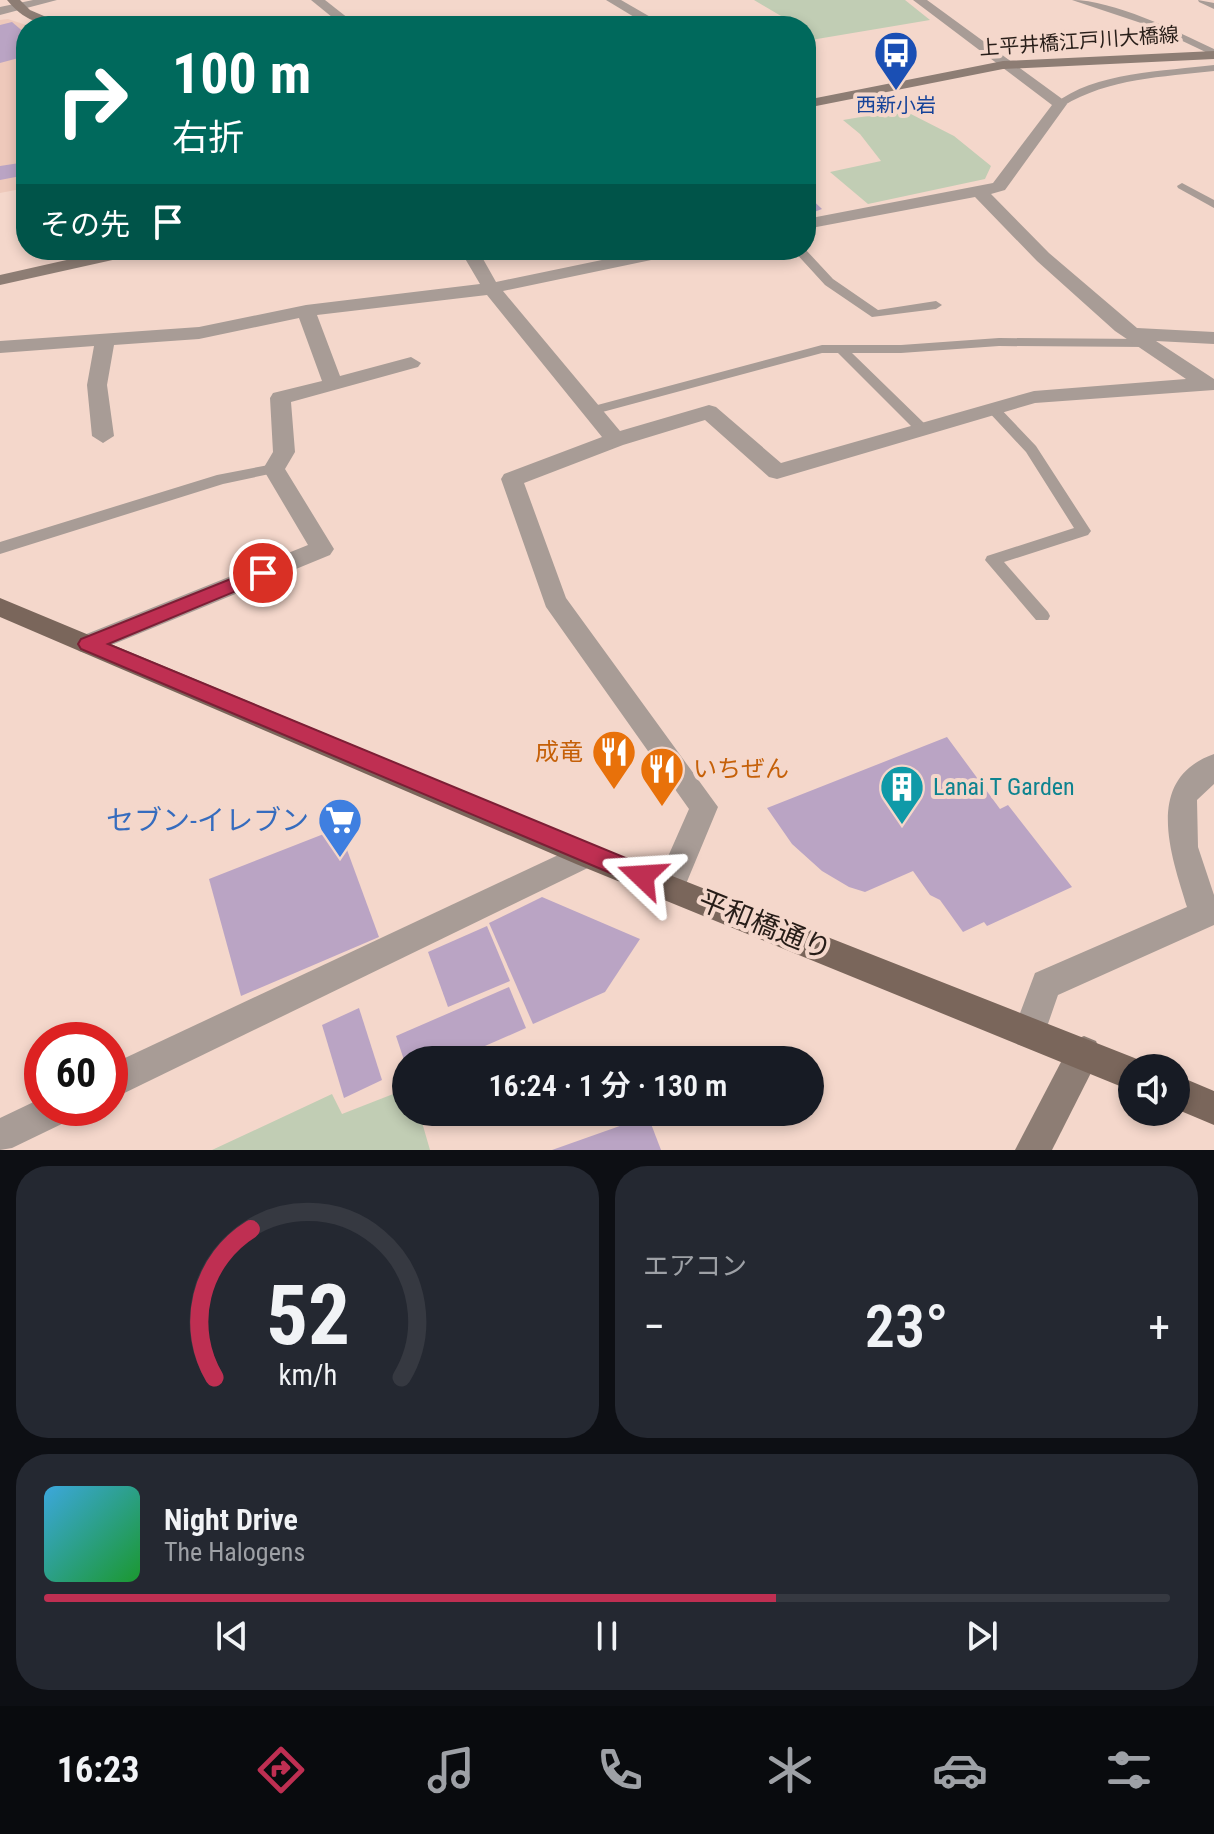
<!DOCTYPE html>
<html lang="ja">
<meta charset="utf-8">
<style>
body{margin:0;font-family:"Roboto Condensed","Noto Sans JP",sans-serif;background:#242831;color:#f1f3f6;height:100vh;display:flex;flex-direction:column;font-size:30px;white-space:nowrap}
*{box-sizing:border-box;margin:0}
p{font-size:26px;color:#9ea1a6}
.icon{flex:none;width:44px;height:44px;fill:none;stroke:currentColor;stroke-width:2;stroke-linecap:round;stroke-linejoin:round}
.map{position:relative;height:1150px;overflow:hidden}
.side{display:flex;flex-direction:column;gap:16px;padding:16px;background:#0d0f14;flex:1}
.side>*{flex:none}
.top-card{position:absolute;left:16px;top:16px;width:800px;height:244px;border-radius:32px;box-shadow:0 4px 12px #0003;background:#00695c;color:#fff;overflow:hidden}
.tools{position:absolute;left:1118px;top:1054px;display:grid;gap:16px}
.tools a{display:grid;place-items:center;width:72px;height:72px;border-radius:50%;background:#171b24;box-shadow:0 4px 12px #0003;font-size:40px}
.speed{position:absolute;left:24px;top:1022px;display:flex;gap:16px;font-size:40px;font-weight:700;text-align:center}
.speed>*{display:grid;place-content:center;width:104px;height:104px;border-radius:50%;background:#171b24;box-shadow:0 4px 12px #0003;line-height:1}
.speed .limit{border:12px solid #d22;background:#fff;color:#111}
.pin{position:absolute;display:grid;place-items:center;width:68px;height:68px;color:#fff;margin:-34px;border:4px solid #fff;border-radius:50%;box-shadow:0 2px 8px #0007}
.me{position:absolute;width:88px;margin:-44px;rotate:290deg;stroke-linejoin:round;filter:drop-shadow(0 0 6px #0008)}
.turn{display:flex;align-items:center;gap:28px;height:168px;padding:0 24px;font-size:36px}
.turn .icon{width:104px;height:104px;stroke-width:2.5}
.turn b{display:block;font-size:56px;line-height:68px}
.then{display:flex;align-items:center;height:76px;padding:0 24px;background:#0003;gap:16px;font-size:30px}
.big{font-size:60px;font-weight:600;line-height:1.1}
.side .tile{flex:1;display:flex;flex-direction:column;justify-content:center;gap:12px;min-width:0;padding:0 28px;border-radius:32px;background:#242831}
.side .dial{align-items:center;gap:0}
.dial svg{height:208px;overflow:visible;fill:none;stroke:#363941;stroke-width:7;stroke-linecap:round;text-anchor:middle}
.dial text{fill:#f1f3f6;stroke:none}
.song{display:flex;align-items:center;gap:24px}
.cover{width:96px;height:96px;border-radius:12px;background:linear-gradient(135deg,hsl(200 70% 55%),hsl(130 70% 35%))}
.played{height:8px;border-radius:4px;background:linear-gradient(90deg,#bf2f52 65%,#363941 65%)}
.keys{display:flex;justify-content:space-around;direction:ltr}
.heat{display:flex;justify-content:space-between;align-items:center;font-size:44px;direction:ltr}
.side .tiles{flex:1;display:grid;gap:16px;grid-template-columns:1fr 1fr}
.tile:last-child{grid-column:span 2}
.trip{position:absolute;left:392px;top:1046px;width:432px;height:80px;border-radius:40px;background:#171b24;box-shadow:0 4px 12px #0003;font-weight:600;line-height:80px;text-align:center}
.tabs{display:flex;height:128px;justify-content:space-around;align-items:center;background:#090b0e;color:#9ea1a6}
.tabs .icon{width:56px;height:56px}
.tabs .selected{color:#bf2f52}
.tabs b{font-size:36px;color:#f1f3f6}
.map>svg:first-child{display:block}
.built{fill:#eec9bb}
.green{fill:#c1cdb4}
.building{fill:#baa4c4}
.lines{fill:none;stroke-linecap:round;stroke-linejoin:round}
.lane{fill:#a89c96;fill-rule:evenodd}
.street{fill:#a89c96;fill-rule:evenodd}
.secondary{fill:#8d7d74;fill-rule:evenodd}
.primary{fill:#7a665b;fill-rule:evenodd}
.route{fill:#bf2f52;stroke:#7c1f35;stroke-width:2}
.labels{text-anchor:middle;dominant-baseline:central;stroke-width:8;stroke-linejoin:round;paint-order:stroke}
.far-street-label{font-size:20px;fill:#271d18;stroke:#f4d7cb}
.far-transit-label{font-size:20px;fill:#164399;stroke:#f4d7cb}
.food-label{font-size:24px;fill:#c56008;stroke:#f4d7cb;text-anchor:end}
.culture-label{font-size:24px;fill:#0d838f;stroke:#f4d7cb;text-anchor:start}
.near-shop-label{font-size:28px;fill:#366cbe;stroke:#f4d7cb;text-anchor:end}
.near-street-label{font-size:28px;fill:#271d18;stroke:#f4d7cb}
</style>
<div class="map">
<svg width="1214" height="1150" viewBox="0 0 1214 1150">
<rect width="100%" height="100%" fill="#f4d7cb"/>
<polygon class="built" points="8,19 29,26 26,26 26,188 0,193 0,20"/>
<g class="green">
<polygon points="754,0 905,0 930,20 811,40 806,26 798,26"/>
<polygon points="903,110 954,136 991,166 985,179 868,204 830,172 881,161 860,134 843,120"/>
<polygon points="406,1089 406,1112 419,1112 430,1150 212,1150 332,1094 342,1114"/>
</g>
<g class="building">
<polygon points="12,22 26,34 26,56 0,63 0,25"/>
<polygon points="26,162 26,175 0,180 0,166"/>
<polygon points="806,194 822,209 806,215"/>
<polygon points="947,737 1000,809 1008,805 1072,887 987,926 984,922 963,932 940,900 930,895 913,871 865,892 849,887 822,871 792,844 767,808"/>
<polygon points="339,828 379,937 241,996 209,879"/>
<polygon points="542,897 640,939 605,992 533,1024 489,923"/>
<polygon points="487,926 510,981 448,1007 428,952"/>
<polygon points="509,987 526,1028 453,1060 404,1060 396,1036"/>
<polygon points="359,1008 382,1080 344,1098 322,1025"/>
<polygon points="648,1116 661,1150 552,1150"/>
</g>
<g class="lines">
<g class="lane">
<path d="M1072,0C1113,0 1176,31 1214,49V56L1153,27Z"/>
<polygon points="1198,0 1214,3 1214,9 1199,2"/>
<path d="M1214,65V71C1163,77 1109,78 1063,106L1055,104C1092,72 1167,71 1214,65Z"/>
<polygon points="1182,183 1214,200 1214,208 1178,188 1177,186"/>
<polygon points="793,250 806,250 833,279 878,310 936,301 942,305 936,309 872,317 825,285"/>
<polygon points="999,338 1145,339 1151,343 1145,347 999,346 901,353 852,353 926,425 928,428 926,431 916,431 838,353 822,353 595,414 588,410 590,407 822,345 901,345"/>
<polygon points="992,404 997,405 1036,446 1091,531 1088,535 1004,562 1048,612 1050,616 1048,620 1036,620 985,560 987,556 1074,528 1026,452 985,408"/>
<polygon points="274,464 279,466 281,469 279,472 223,484 0,554 0,542 217,475"/>
</g>
<g class="street">
<polygon points="33,0 57,0 0,15 0,7"/>
<polygon points="311,0 325,0 358,26 343,26"/>
<polygon points="606,0 621,0 666,26 649,26"/>
<polygon points="913,0 927,0 1065,101 1067,104 1005,190 991,194 1049,253 1137,328 1214,332 1214,344 1156,341 1214,379 1214,390 1035,403 777,479 769,477 705,420 623,445 524,483 566,598 718,807 681,896 670,900 659,896 655,886 689,809 546,607 501,479 504,474 602,437 487,295 317,315 340,376 411,357 421,363 418,367 291,402 295,452 285,469 334,549 330,555 97,651 88,654 79,651 75,644 79,637 308,545 263,469 273,452 270,398 273,393 322,381 299,318 199,339 114,345 107,385 114,436 103,443 92,436 87,385 94,346 0,353 0,341 199,327 306,305 480,284 460,250 478,250 496,282 650,250 684,250 675,255 503,291 620,431 709,405 716,407 781,463 1034,391 1186,379 1115,331 1037,261 975,197 806,229 806,219 993,183 1052,105"/>
<path d="M1214,754V784L1197,800L1198,847L1214,895V925L1058,995L1041,1044L1029,1048L1017,1044L1013,1032L1035,973L1187,907C1171,855 1143,779 1214,754Z"/>
<polygon points="586,842 596,846 601,855 596,864 110,1100 110,1065"/>
<polygon points="42,1098 42,1108 75,1108 70,1120 12,1148 0,1150 0,1118"/>
</g>
<g class="secondary">
<path d="M7,0H20L30,10L67,26C41,26 23,20 7,0Z"/>
<polygon points="1214,51 1214,59 1003,69 806,108 806,100 1003,61"/>
<polygon points="111,250 144,250 135,255 0,285 0,275"/>
<polygon points="1084,1036 1096,1041 1101,1053 1052,1150 1015,1150 1072,1041"/>
</g>
<g class="primary">
<polygon points="0,598 596,846 1132,1057 1144,1062 1146,1068 1132,1068 1132,1091 576,864 0,617"/>
<polygon points="1176,1075 1214,1091 1214,1125 1176,1109"/>
</g>
</g>
<polygon class="route" points="263,566 272,573 270,577 108,644 650,868 654,876 650,883 642,886 634,883 81,649 78,644 81,639"/>
<defs>
<g id="bus-pin" transform="scale(2.3)"><path d="M0 17L-7.5 6A9.5 9.5 0 1 1 7.5 6Z" fill="#1a4fb4" stroke="#f4d7cb"/><path d="M-5-6H5V4H4V6H2V4H-2V6H-4V4H-5ZM-3.5-4V0h7V-4ZM-3.5 1.2v1.5H-2V1.2ZM2 1.2v1.5H3.5V1.2Z" fill="#fff"/></g>
<g id="restaurant-pin" transform="scale(2.3)"><path d="M0 17L-7.5 6A9.5 9.5 0 1 1 7.5 6Z" fill="#e8710a" stroke="#f4d7cb"/><path d="M-5-6h1v4h1v-4h1v4h1v-4h1v5L-1.5 .5V6h-2V.5L-5-1ZM5-6V6H3V1.5H1.5Q1.5-4 5-6Z" fill="#fff"/></g>
<g id="building-pin" transform="scale(2.3)"><path d="M0 17L-7.5 6A9.5 9.5 0 1 1 7.5 6Z" fill="#0f9aa8" stroke="#f4d7cb"/><path d="M-4-6H4V6H1V3H-1V6H-4ZM-2.5-4.3h1.7v1.8h-1.7ZM.8-4.3h1.7v1.8H.8ZM-2.5-1h1.7V.8h-1.7ZM.8-1h1.7V.8H.8Z" fill="#fff"/></g>
<g id="supermarket-pin" transform="scale(2.3)"><path d="M0 17L-7.5 6A9.5 9.5 0 1 1 7.5 6Z" fill="#3f7fe0" stroke="#f4d7cb"/><path d="M-6-5.5h2.5l.6 2H6L4.5 2H-2.5L-4.4-4H-6ZM-1.5 3.2a1.3 1.3 0 1 0 .1 0ZM3 3.2a1.3 1.3 0 1 0 .1 0Z" fill="#fff"/></g>
</defs>
<g fill-rule="evenodd">
<use href="#bus-pin" x="896" y="53"/>
<use href="#restaurant-pin" x="614" y="752"/>
<use href="#restaurant-pin" x="662" y="769"/>
<use href="#building-pin" x="902" y="787"/>
<use href="#supermarket-pin" x="340" y="820"/>
</g>
<g class="labels">
<g class="far-street-label">
<text transform="translate(1079 41) rotate(-4)">上平井橋江戸川大橋線</text>
</g>
<g class="far-transit-label">
<text x="896" y="105">西新小岩</text>
</g>
<g class="food-label">
<text x="583" y="752">成竜</text>
<text x="693" y="769" text-anchor="start">いちぜん</text>
</g>
<g class="culture-label">
<text x="933" y="787">Lanai T Garden</text>
</g>
<g class="near-shop-label">
<text x="309" y="820">セブン-イレブン</text>
</g>
<g class="near-street-label">
<text transform="translate(765 925) rotate(22)">平和橋通り</text>
</g>
</g>
</svg>
<div class="tools">
<a><svg class="icon" aria-label="sound" viewBox="0 0 24 24"><path d="M4 9h4l5-4v14l-5-4H4zM17 9q2 3 0 6"/></svg></a>
</div>
<div class="speed"><div class="limit">60</div></div>
<div class="pin" style="left:263px;top:573px;background:#d93025"><svg class="icon" aria-label="arrive" viewBox="0 0 24 24"><path d="M6 21V4h12l-3 4 3 4H6"/></svg></div>
<svg class="me" style="left:642px;top:876px" viewBox="-20 -20 40 40"><path d="M0-17L14 15 0 8-14 15z" fill="#bf2f52" stroke="#fff" stroke-width="4"/></svg>
<div class="trip">16:24 · 1 分 · 130 m</div>
<div class="top-card">
<div class="turn"><svg class="icon" aria-label="right" viewBox="0 0 24 24"><path d="M7 20v-9h11M14 6l5 5-5 5"/></svg><div><b>100 m</b>右折</div></div>
<div class="then">その先<svg class="icon" aria-label="arrive" viewBox="0 0 24 24"><path d="M6 21V4h12l-3 4 3 4H6"/></svg></div>
</div>
</div>
<section class="side">
<div class="tiles">
<div class="tile dial"><svg viewBox="0 0 100 80">
<path d="M14 69A42 42 0 1 1 86 69"/>
<path d="M14 69A42 42 0 0 1 28 12" stroke="#bf2f52"/>
<text x="50" y="56" font-size="32" font-weight="700">52</text>
<text x="50" y="72" font-size="11">km/h</text>
</svg></div>
<div class="tile"><p>エアコン</p>
<div class="heat"><a>−</a><b class="big">23°</b><a>+</a></div>
</div>
<div class="tile">
<div class="song"><i class="cover"></i><div><b>Night Drive</b><p>The Halogens</p></div></div>
<div class="played"></div>
<div class="keys"><svg class="icon" aria-label="previous" viewBox="0 0 24 24"><path d="M18 5L8 12l10 7zM5 5v14"/></svg><svg class="icon" aria-label="pause" viewBox="0 0 24 24"><path d="M8 5v14M16 5v14"/></svg><svg class="icon" aria-label="next" viewBox="0 0 24 24"><path d="M6 5l10 7-10 7zM19 5v14"/></svg></div>
</div>
</div>
</section>
<nav class="tabs">
<b>16:23</b>
<svg class="icon selected" aria-label="directions" viewBox="0 0 24 24"><path d="M12 3l9 9-9 9-9-9zM9 14v-3h6M13 9l2 2-2 2"/></svg>
<svg class="icon" aria-label="music" viewBox="0 0 24 24"><path d="M9 18V5l10-2v13"/><circle cx="6" cy="18" r="3"/><circle cx="16" cy="16" r="3"/></svg>
<svg class="icon" aria-label="phone" viewBox="0 0 24 24"><path d="M5 4h4l2 5-3 2q2 4 5 5l2-3 5 2v4C11 20 4 13 5 4z"/></svg>
<svg class="icon" aria-label="climate" viewBox="0 0 24 24"><path d="M12 3v18M4 7l16 10M4 17L20 7"/></svg>
<svg class="icon" aria-label="car" viewBox="0 0 24 24"><path d="M5 17H2v-5l4-1 3-4h7l3 4 3 1v5h-3M9 17h6M6 11h13"/><circle cx="7" cy="17" r="2"/><circle cx="17" cy="17" r="2"/></svg>
<svg class="icon" aria-label="filters" viewBox="0 0 24 24"><path d="M4 7h16M4 17h16"/><circle cx="9" cy="7" r="2"/><circle cx="15" cy="17" r="2"/></svg>
</nav>
